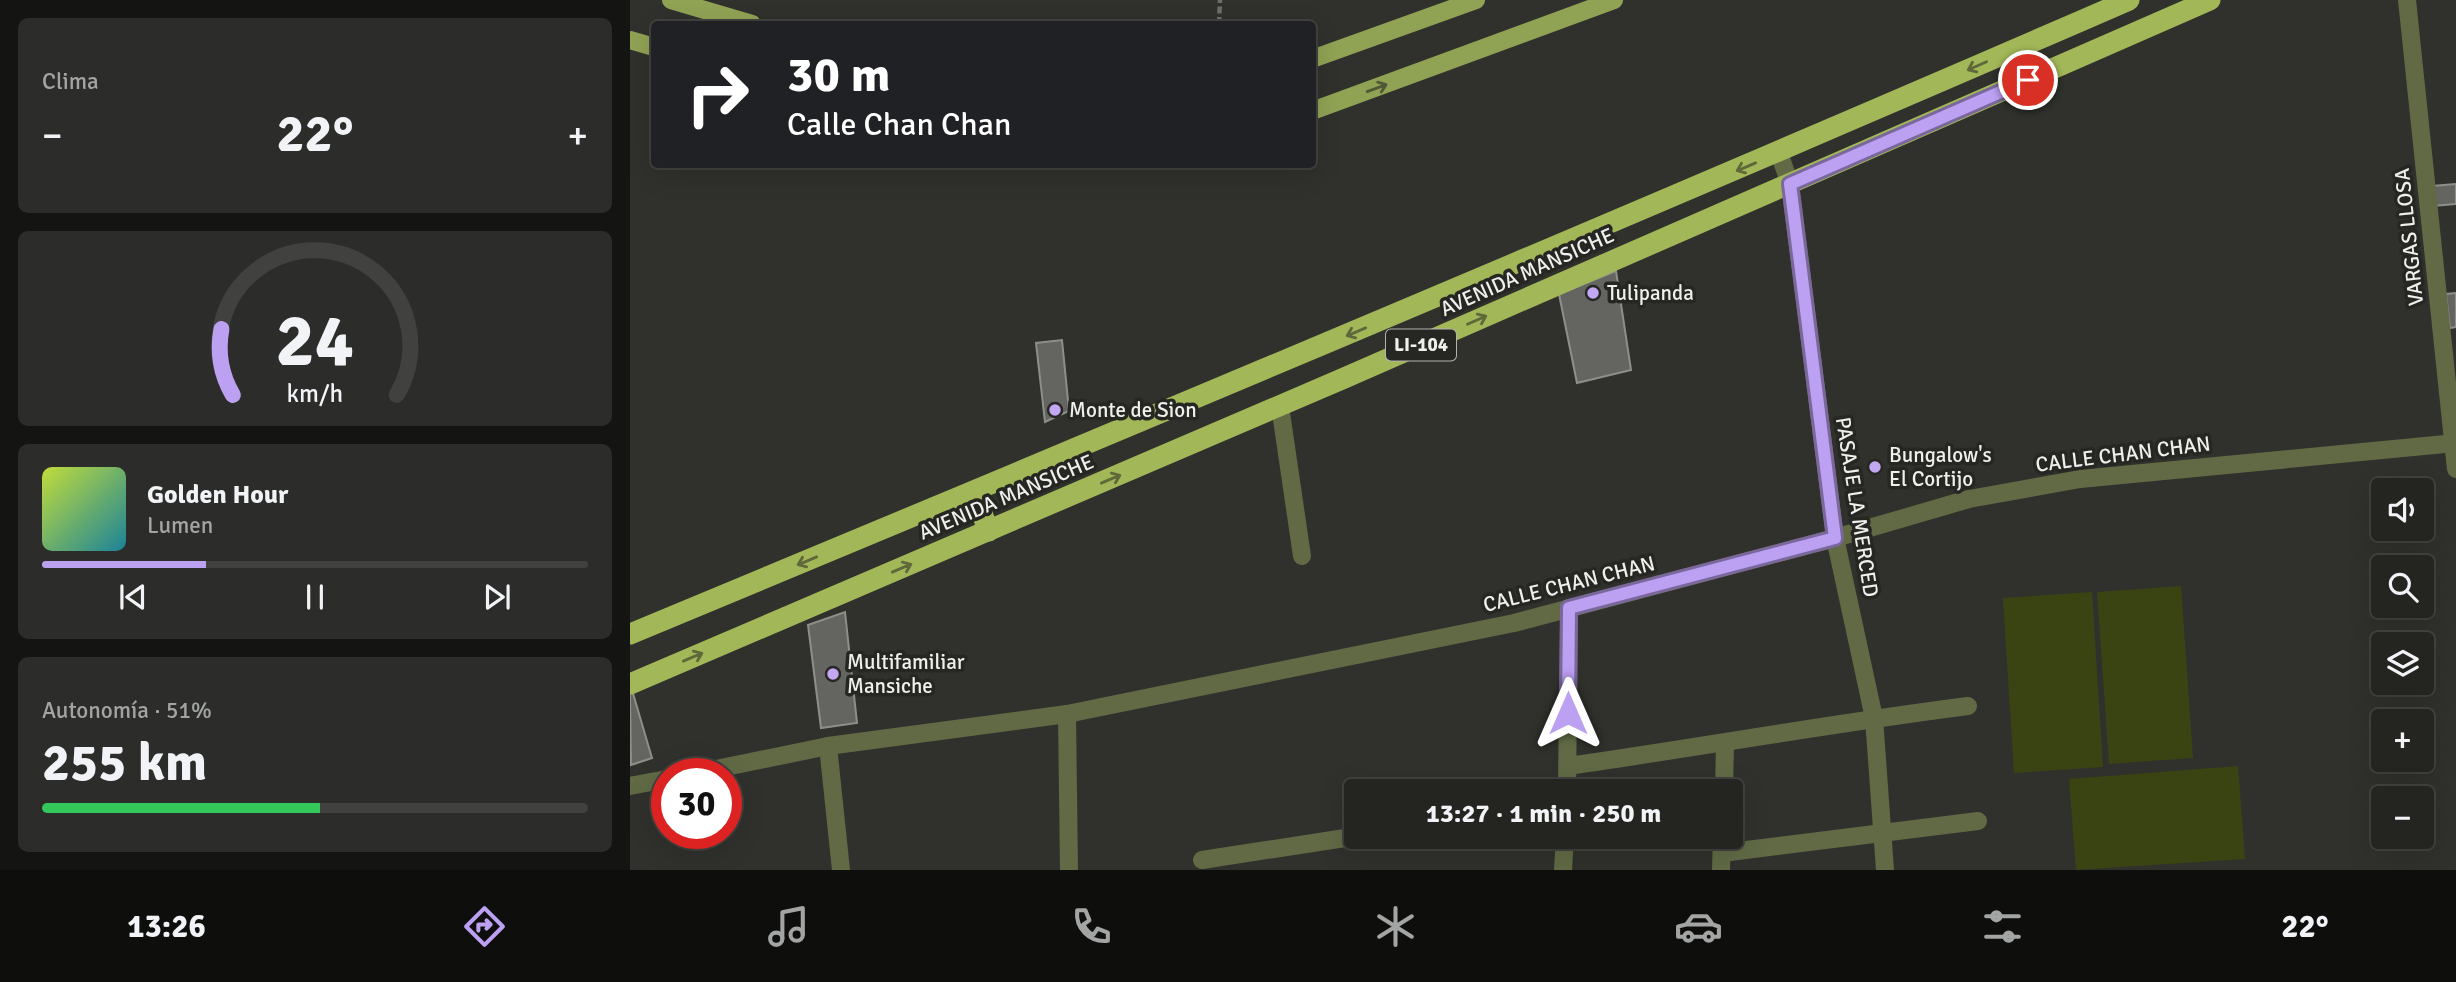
<!DOCTYPE html>
<html lang="es">
<meta charset="utf-8">
<style>
body{margin:0;font-family:Signika,sans-serif;background:#2c2d2a;color:#f1f3f6;height:100vh;display:flex;flex-direction:column;font-size:26px;white-space:nowrap}
*{box-sizing:border-box;margin:0}
p{font-size:23px;color:#a3a5a5}
.icon{flex:none;width:38px;height:38px;fill:none;stroke:currentColor;stroke-width:2;stroke-linecap:round;stroke-linejoin:round}
.map{position:relative;flex:1;overflow:hidden}
.details{display:flex;flex-direction:column;gap:18px;padding:18px;background:#141412;width:630px}
.details>*{flex:none}
.hud{position:absolute;left:21px;top:21px;width:665px;height:147px;border-radius:7px;box-shadow:0 7px 28px #0002,0 0 0 2px #41423f;background:#202124;color:#fff;overflow:hidden}
.fabs{position:absolute;left:1741px;top:478px;display:grid;gap:14px}
.fabs a{display:grid;place-items:center;width:63px;height:63px;border-radius:7px;background:#242521;box-shadow:0 7px 28px #0002,0 0 0 2px #41423f;font-size:35px}
.speed{position:absolute;left:21px;top:758px;display:flex;gap:14px;font-size:35px;font-weight:700;text-align:center}
.speed>*{display:grid;place-content:center;width:91px;height:91px;border-radius:50%;background:#242521;box-shadow:0 7px 28px #0002,0 0 0 2px #41423f;line-height:1}
.speed .limit{border:10px solid #d22;background:#fff;color:#111}
.pin{position:absolute;display:grid;place-items:center;width:60px;height:60px;color:#fff;margin:-30px;border:4px solid #fff;border-radius:50%;box-shadow:0 2px 7px #0007}
.me{position:absolute;width:77px;margin:-38px;rotate:0deg;stroke-linejoin:round;filter:drop-shadow(0 0 5px #0008)}
.turn{display:flex;align-items:center;gap:24px;height:147px;padding:0 21px;font-size:32px}
.turn .icon{width:91px;height:91px;stroke-width:2.5}
.turn b{display:block;font-size:49px;line-height:60px}
.big{font-size:52px;font-weight:800;line-height:1.1}
.details .widget{flex:1;display:flex;flex-direction:column;justify-content:center;gap:10px;min-width:0;padding:0 24px;border-radius:10px;background:#2c2d2a}
.details .dial{align-items:center;gap:0}
.dial svg{height:182px;overflow:visible;fill:none;stroke:#41423f;stroke-width:7;stroke-linecap:round;text-anchor:middle}
.dial text{fill:#f1f3f6;stroke:none}
.song{display:flex;align-items:center;gap:21px}
.cover{width:84px;height:84px;border-radius:10px;background:linear-gradient(135deg,hsl(70 70% 55%),hsl(190 70% 35%))}
.played{height:7px;border-radius:4px;background:linear-gradient(90deg,#bca0f2 30%,#41423f 30%)}
.keys{display:flex;justify-content:space-around;direction:ltr}
.heat{display:flex;justify-content:space-between;align-items:center;font-size:38px;direction:ltr}
.charge{height:10px;border-radius:5px;background:linear-gradient(90deg,#34c759 51%,#41423f 0)}
.trip{position:absolute;left:714px;top:779px;width:399px;height:70px;border-radius:7px;background:#242521;box-shadow:0 7px 28px #0002,0 0 0 2px #41423f;font-weight:800;line-height:70px;text-align:center}
.menu{display:flex;height:112px;justify-content:space-around;align-items:center;background:#0e0f0d;color:#a3a5a5}
.menu .icon{width:49px;height:49px}
.menu .current{color:#bca0f2}
.menu b{font-size:32px;color:#f1f3f6}
main{display:flex;flex:1;min-height:0}
.map>svg:first-child{display:block}
.green{fill:#3a4413}
.building{fill:#646560;stroke:#8d8f89;stroke-width:2}
.lines{fill:none;stroke-linecap:round;stroke-linejoin:round}
.path{stroke:#6d6e6a;stroke-width:4.5;stroke-dasharray:7 3.5;stroke-linecap:butt}
.minor{stroke:#616a45;stroke-width:18}
.major{stroke:#90a254;stroke-width:18}
.highway{stroke:#a2b758;stroke-width:21}
.oneway{stroke:#5e683a}
.oneway2{stroke:#505836}
.route-casing{stroke:#7a689d;stroke-width:18}
.route{stroke:#bca0f2;stroke-width:12}
.poi-dot{fill:#c2a8f3;stroke:#262722;stroke-width:2.5}
.labels{text-anchor:middle;dominant-baseline:central;stroke-width:7;stroke-linejoin:round;paint-order:stroke}
.shield{fill:#262722;stroke:#b3b4b0;stroke-width:2}
.shield-label{font-size:19px;font-weight:bold;fill:#eff0ed}
.street-label{font-size:21px;fill:#eff0ed;stroke:#262722}
.poi-label{font-size:21px;fill:#eff0ed;stroke:#262722;text-anchor:start}
</style>
<main>
<section class="details">
<div class="widget"><p>Clima</p>
<div class="heat"><a>−</a><b class="big">22°</b><a>+</a></div>
</div>
<div class="widget dial"><svg viewBox="0 0 100 80">
<path d="M14 69A42 42 0 1 1 86 69"/>
<path d="M14 69A42 42 0 0 1 9 40" stroke="#bca0f2"/>
<text x="50" y="56" font-size="32" font-weight="700">24</text>
<text x="50" y="72" font-size="11">km/h</text>
</svg></div>
<div class="widget">
<div class="song"><i class="cover"></i><div><b>Golden Hour</b><p>Lumen</p></div></div>
<div class="played"></div>
<div class="keys"><svg class="icon" aria-label="previous" viewBox="0 0 24 24"><path d="M18 5L8 12l10 7zM5 5v14"/></svg><svg class="icon" aria-label="pause" viewBox="0 0 24 24"><path d="M8 5v14M16 5v14"/></svg><svg class="icon" aria-label="next" viewBox="0 0 24 24"><path d="M6 5l10 7-10 7zM19 5v14"/></svg></div>
</div>
<div class="widget"><p>Autonomía · 51%</p><b class="big">255 km</b><div class="charge"></div></div>
</section>
<div class="map">
<svg width="1826" height="870" viewBox="0 0 1826 870">
<rect width="100%" height="100%" fill="#30312c"/>
<g class="green">
<polygon points="1551,586 1563,758 1479,764 1467,592"/>
<polygon points="1462,592 1473,767 1384,773 1373,598"/>
<polygon points="1608,766 1615,859 1446,870 1439,779"/>
</g>
<g class="building">
<polygon points="1826,184 1826,204 1803,206 1802,186"/>
<polygon points="986,271 1001,370 947,383 929,294"/>
<polygon points="1826,293 1826,327 1820,328 1816,294"/>
<polygon points="432,340 439,411 415,422 406,343"/>
<polygon points="215,612 227,723 191,728 178,625"/>
<polygon points="2,690 22,758 1,765 0,691"/>
</g>
<g class="lines">
<polyline class="path" points="589,24 590,0"/>
<g class="minor">
<polyline points="1777,0 1826,469"/>
<polyline points="1149,153 1160,184 1205,538 1244,718 1255,870"/>
<polyline points="650,406 672,556"/>
<polyline points="437,714 439,870"/>
<polyline points="198,746 211,870"/>
<path d="M938,766C1071,747 1204,723 1338,706"/>
<polyline points="62,774 198,746 437,714 884,623 1205,538 1339,499 1450,479 1826,443"/>
<polyline points="0,786 37,779"/>
<polyline points="937,791 939,608"/>
<polyline points="1094,791 1095,743"/>
<polyline points="1092,853 1348,821"/>
<polyline points="572,860 728,836"/>
<polyline points="933,870 935,836"/>
<polyline points="1091,870 1092,836"/>
</g>
<g class="major">
<polyline points="41,0 122,24"/>
<polyline points="0,40 24,47"/>
<polyline points="682,59 846,0"/>
<polyline points="682,111 984,0"/>
</g>
<g class="highway">
<polyline points="343,492 359,531"/>
<path d="M0,634C501,426 1002,216 1499,0"/>
<polyline points="0,684 712,379 1580,0"/>
</g>
</g>
<defs><path id="oneway-shaft" d="M-6 0H5M1.5-3L5.5 0L1.5 3" fill="none" stroke-width="1.6" stroke-linecap="round" stroke-linejoin="round" transform="scale(1.75)"/></defs>
<g class="oneway">
<use href="#oneway-shaft" transform="translate(1347 66) rotate(156)"/>
<use href="#oneway-shaft" transform="translate(1116 167) rotate(157)"/>
<use href="#oneway-shaft" transform="translate(847 320) rotate(-24)"/>
<use href="#oneway-shaft" transform="translate(726 332) rotate(157)"/>
<use href="#oneway-shaft" transform="translate(481 479) rotate(-23)"/>
<use href="#oneway-shaft" transform="translate(177 561) rotate(157)"/>
<use href="#oneway-shaft" transform="translate(272 568) rotate(-23)"/>
<use href="#oneway-shaft" transform="translate(63 657) rotate(-23)"/>
</g>
<use class="oneway2" href="#oneway-shaft" transform="translate(747 88) rotate(-20)"/>
<g class="lines">
<g class="route-casing">
<polyline id="route" points="938,713 939,608 1205,538 1160,184 1398,80"/>
</g>
<use href="#route" class="route"/>
</g>
<g class="poi-dot">
<circle cx="963" cy="293" r="7"/>
<circle cx="425" cy="410" r="7"/>
<circle cx="1245" cy="467" r="7"/>
<circle cx="203" cy="674" r="7"/>
</g>
<g class="labels">
<rect class="shield" x="756" y="329.5" width="70" height="31" rx="5"/>
<g class="shield-label">
<text x="791" y="345">LI-104</text>
</g>
<g class="street-label">
<text transform="translate(1779 237) rotate(-96)">VARGAS LLOSA</text>
<text transform="translate(897 272) rotate(-24)">AVENIDA MANSICHE</text>
<text transform="translate(1493 454) rotate(-7)">CALLE CHAN CHAN</text>
<text transform="translate(376 497) rotate(-23)">AVENIDA MANSICHE</text>
<text transform="translate(1227 507) rotate(81)">PASAJE LA MERCED</text>
<text transform="translate(939 584) rotate(-14)">CALLE CHAN CHAN</text>
</g>
<g class="poi-label">
<text x="977" y="293">Tulipanda</text>
<text x="439" y="410">Monte de Sion</text>
<text x="1259" y="455">Bungalow's<tspan x="1259" dy="24">El Cortijo</tspan></text>
<text x="217" y="662">Multifamiliar<tspan x="217" dy="24">Mansiche</tspan></text>
</g>
</g>
</svg>
<div class="fabs">
<a><svg class="icon" aria-label="sound" viewBox="0 0 24 24"><path d="M4 9h4l5-4v14l-5-4H4zM17 9q2 3 0 6"/></svg></a>
<a><svg class="icon" aria-label="search" viewBox="0 0 24 24"><circle cx="10" cy="10" r="6"/><path d="M15 15l6 6"/></svg></a>
<a><svg class="icon" aria-label="layers" viewBox="0 0 24 24"><path d="M12 4l9 5-9 5-9-5zM3 14l9 5 9-5"/></svg></a>
<a>+</a>
<a>−</a>
</div>
<div class="speed"><div class="limit">30</div></div>
<div class="pin" style="left:1398px;top:80px;background:#d93025"><svg class="icon" aria-label="arrive" viewBox="0 0 24 24"><path d="M6 21V4h12l-3 4 3 4H6"/></svg></div>
<svg class="me" style="left:938px;top:713px" viewBox="-20 -20 40 40"><path d="M0-17L14 15 0 8-14 15z" fill="#bca0f2" stroke="#fff" stroke-width="4"/></svg>
<div class="trip">13:27 · 1 min · 250 m</div>
<div class="hud">
<div class="turn"><svg class="icon" aria-label="right" viewBox="0 0 24 24"><path d="M7 20v-9h11M14 6l5 5-5 5"/></svg><div><b>30 m</b>Calle Chan Chan</div></div>
</div>
</div>
</main>
<nav class="menu">
<b>13:26</b>
<svg class="icon current" aria-label="directions" viewBox="0 0 24 24"><path d="M12 3l9 9-9 9-9-9zM9 14v-3h6M13 9l2 2-2 2"/></svg>
<svg class="icon" aria-label="music" viewBox="0 0 24 24"><path d="M9 18V5l10-2v13"/><circle cx="6" cy="18" r="3"/><circle cx="16" cy="16" r="3"/></svg>
<svg class="icon" aria-label="phone" viewBox="0 0 24 24"><path d="M5 4h4l2 5-3 2q2 4 5 5l2-3 5 2v4C11 20 4 13 5 4z"/></svg>
<svg class="icon" aria-label="climate" viewBox="0 0 24 24"><path d="M12 3v18M4 7l16 10M4 17L20 7"/></svg>
<svg class="icon" aria-label="car" viewBox="0 0 24 24"><path d="M5 17H2v-5l4-1 3-4h7l3 4 3 1v5h-3M9 17h6M6 11h13"/><circle cx="7" cy="17" r="2"/><circle cx="17" cy="17" r="2"/></svg>
<svg class="icon" aria-label="filters" viewBox="0 0 24 24"><path d="M4 7h16M4 17h16"/><circle cx="9" cy="7" r="2"/><circle cx="15" cy="17" r="2"/></svg>
<b>22°</b>
</nav>
